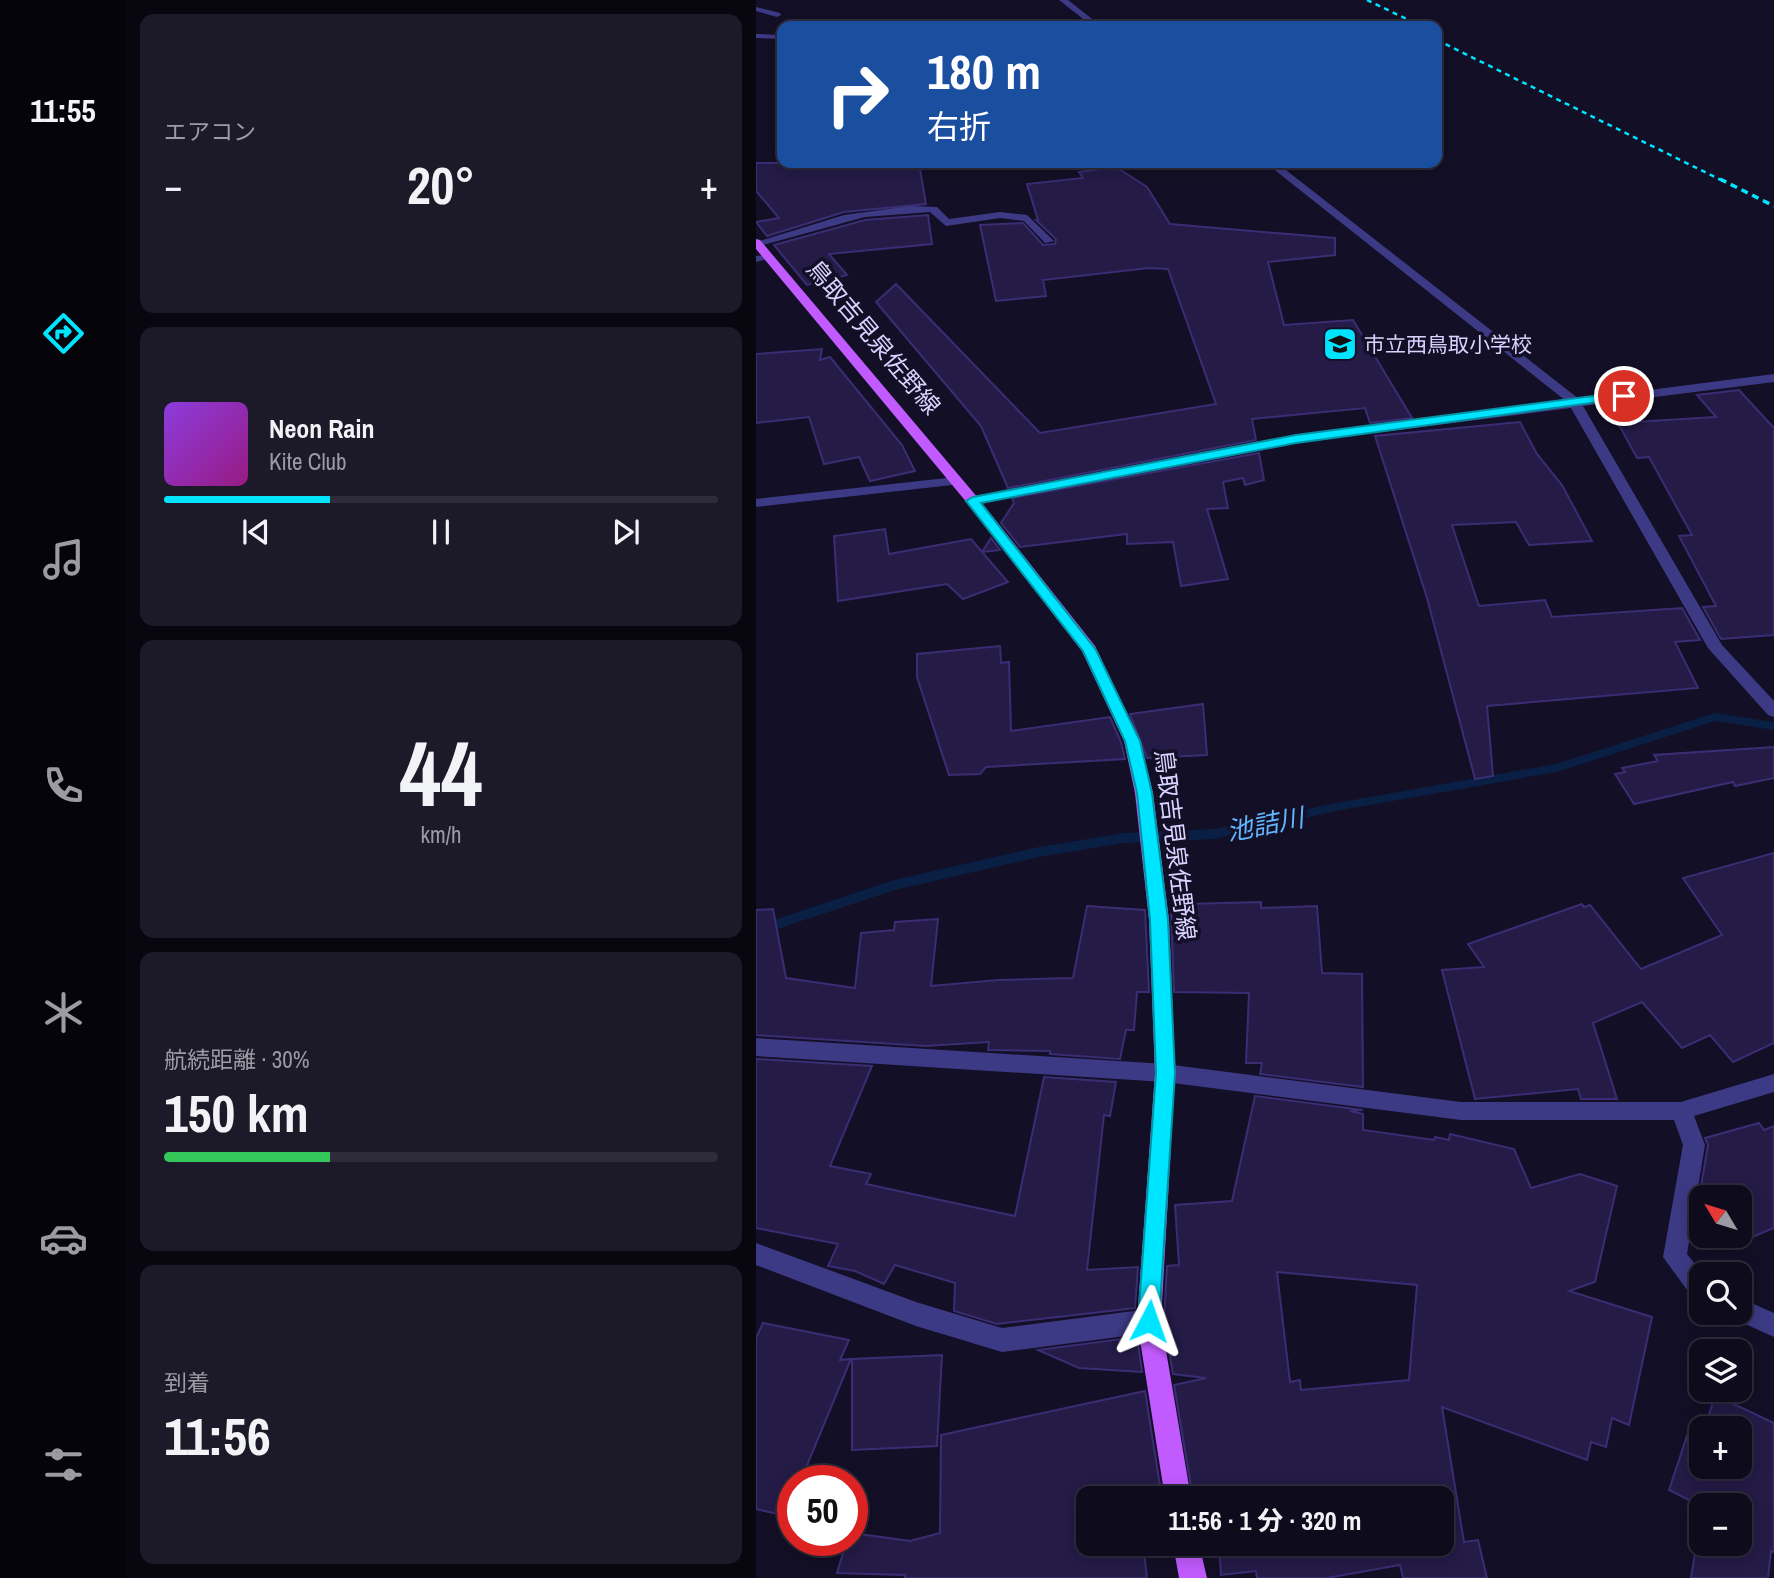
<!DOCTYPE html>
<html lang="ja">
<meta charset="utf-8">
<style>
body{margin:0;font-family:"Archivo Narrow","Noto Sans JP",sans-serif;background:#1c1929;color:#f1f3f6;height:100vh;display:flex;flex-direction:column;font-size:26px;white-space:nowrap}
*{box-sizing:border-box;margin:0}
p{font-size:23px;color:#9b9ba3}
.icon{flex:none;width:38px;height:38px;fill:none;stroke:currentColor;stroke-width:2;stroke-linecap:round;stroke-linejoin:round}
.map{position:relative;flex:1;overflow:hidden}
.drawer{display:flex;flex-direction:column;gap:14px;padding:14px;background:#08060f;width:630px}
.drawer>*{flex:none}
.banner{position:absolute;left:21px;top:21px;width:665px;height:147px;border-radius:14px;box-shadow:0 4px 18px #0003,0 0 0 2px #2e2b3b;background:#1a4fa0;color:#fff;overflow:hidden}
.needle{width:46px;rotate:308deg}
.tools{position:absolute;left:933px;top:1185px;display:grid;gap:14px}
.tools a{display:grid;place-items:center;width:63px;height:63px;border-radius:14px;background:#0e0b1c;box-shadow:0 4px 18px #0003,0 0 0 2px #2e2b3b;font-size:35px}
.speed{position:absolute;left:21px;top:1465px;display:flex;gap:14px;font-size:35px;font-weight:700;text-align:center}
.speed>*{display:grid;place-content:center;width:91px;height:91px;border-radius:50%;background:#0e0b1c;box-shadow:0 4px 18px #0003,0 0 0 2px #2e2b3b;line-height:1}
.speed .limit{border:10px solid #d22;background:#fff;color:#111}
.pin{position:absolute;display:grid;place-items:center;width:60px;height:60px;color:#fff;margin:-30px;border:4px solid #fff;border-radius:50%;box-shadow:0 2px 7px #0007}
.me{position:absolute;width:77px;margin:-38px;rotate:4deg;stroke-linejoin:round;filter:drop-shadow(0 0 5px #0008)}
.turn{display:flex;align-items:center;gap:24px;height:147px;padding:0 35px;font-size:32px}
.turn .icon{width:91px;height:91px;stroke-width:2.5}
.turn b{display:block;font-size:49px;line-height:60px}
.big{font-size:52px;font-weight:700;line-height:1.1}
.drawer .card{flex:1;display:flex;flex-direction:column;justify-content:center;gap:10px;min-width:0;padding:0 24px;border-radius:14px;background:#1c1929}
.drawer .dial{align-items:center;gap:0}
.dial b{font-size:91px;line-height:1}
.song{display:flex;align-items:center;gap:21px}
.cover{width:84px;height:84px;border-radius:10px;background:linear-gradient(135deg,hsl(270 70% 55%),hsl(310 70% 35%))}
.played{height:7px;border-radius:4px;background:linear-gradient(90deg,#00e5ff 30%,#2e2b3b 30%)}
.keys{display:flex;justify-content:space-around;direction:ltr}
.heat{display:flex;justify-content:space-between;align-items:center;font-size:38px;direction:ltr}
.charge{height:10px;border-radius:5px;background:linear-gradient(90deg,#34c759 30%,#2e2b3b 0)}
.trip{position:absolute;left:320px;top:1486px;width:378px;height:70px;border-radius:14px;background:#0e0b1c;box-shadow:0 4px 18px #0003,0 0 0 2px #2e2b3b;font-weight:700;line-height:70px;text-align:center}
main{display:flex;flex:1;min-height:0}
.dock{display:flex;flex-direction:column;width:126px;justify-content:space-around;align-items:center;background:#06040b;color:#9b9ba3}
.dock .icon{width:49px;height:49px}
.dock .current{color:#00e5ff}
.dock b{font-size:32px;color:#f1f3f6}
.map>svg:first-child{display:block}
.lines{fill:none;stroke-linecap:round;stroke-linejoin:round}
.stream{fill:#0a1f44;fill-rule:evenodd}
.building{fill:#241b47;stroke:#3b2d73;stroke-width:2;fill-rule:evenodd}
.minor{fill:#3d3a85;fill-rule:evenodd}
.major{fill:#c25bff;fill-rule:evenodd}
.rail-far1{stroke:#00e5ff;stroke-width:2.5;stroke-dasharray:5 4.5;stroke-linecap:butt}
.rail{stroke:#00e5ff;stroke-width:3.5;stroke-dasharray:7 5;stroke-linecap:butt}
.route{fill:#00e5ff;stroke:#0095a6;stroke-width:2}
.labels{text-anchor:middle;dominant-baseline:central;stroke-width:7;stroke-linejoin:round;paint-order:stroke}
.far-poi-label{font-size:21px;fill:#d9d4ff;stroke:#130f26;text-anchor:start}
.street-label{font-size:24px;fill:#d9d4ff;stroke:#130f26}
.water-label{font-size:26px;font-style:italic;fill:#62b6ff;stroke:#130f26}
</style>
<main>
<nav class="dock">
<b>11:55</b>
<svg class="icon current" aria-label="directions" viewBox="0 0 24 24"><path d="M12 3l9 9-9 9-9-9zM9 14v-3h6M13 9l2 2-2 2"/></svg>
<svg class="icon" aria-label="music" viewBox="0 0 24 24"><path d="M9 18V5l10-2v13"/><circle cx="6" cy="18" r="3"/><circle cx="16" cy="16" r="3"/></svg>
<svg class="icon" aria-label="phone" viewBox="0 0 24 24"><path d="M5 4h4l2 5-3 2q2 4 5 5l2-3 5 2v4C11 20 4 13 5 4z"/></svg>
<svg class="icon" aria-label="climate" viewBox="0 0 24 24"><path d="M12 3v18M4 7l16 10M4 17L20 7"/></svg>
<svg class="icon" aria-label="car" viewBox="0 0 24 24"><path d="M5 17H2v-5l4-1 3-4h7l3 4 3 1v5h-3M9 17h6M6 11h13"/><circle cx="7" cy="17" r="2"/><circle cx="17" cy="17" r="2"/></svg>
<svg class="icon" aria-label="filters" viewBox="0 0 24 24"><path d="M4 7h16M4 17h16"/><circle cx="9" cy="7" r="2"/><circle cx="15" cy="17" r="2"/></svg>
</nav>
<section class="drawer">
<div class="card"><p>エアコン</p>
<div class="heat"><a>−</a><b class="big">20°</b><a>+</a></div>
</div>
<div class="card">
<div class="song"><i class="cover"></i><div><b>Neon Rain</b><p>Kite Club</p></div></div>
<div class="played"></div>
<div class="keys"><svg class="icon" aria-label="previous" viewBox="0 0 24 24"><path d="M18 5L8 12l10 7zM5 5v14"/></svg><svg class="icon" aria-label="pause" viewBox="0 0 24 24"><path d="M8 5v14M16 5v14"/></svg><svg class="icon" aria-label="next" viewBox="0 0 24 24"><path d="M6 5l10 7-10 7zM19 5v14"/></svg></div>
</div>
<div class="card dial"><b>44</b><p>km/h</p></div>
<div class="card"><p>航続距離 · 30%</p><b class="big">150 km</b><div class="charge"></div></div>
<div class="card"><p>到着</p><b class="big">11:56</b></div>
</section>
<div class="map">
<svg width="1018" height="1578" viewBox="0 0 1018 1578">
<rect width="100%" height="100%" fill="#130f26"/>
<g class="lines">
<polygon class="stream" points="959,713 1018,722 1018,730 959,721 801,772 580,811 458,839 368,843 283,857 139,890 0,936 0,926 138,880 283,847 368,833 458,829 580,803 800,764"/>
</g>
<g class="building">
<polygon points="0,163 163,163 170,204 88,212 11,236 0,222 23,218 0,191"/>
<polygon points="360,167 391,187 414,224 579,238 579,255 512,262 528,325 597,320 656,418 614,423 609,408 496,419 500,440 252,488 225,426 120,302 140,284 284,433 460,404 412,269 393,268 287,280 290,296 240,301 224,225 267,223 287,245 299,244 300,239 280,220 282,220 271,184 327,178 323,172"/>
<polygon points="172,215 176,244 73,254 91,275 51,285 18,245 109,220"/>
<polygon points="66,349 64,360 74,357 146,445 159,471 114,481 103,457 68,464 53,417 0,423 0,354"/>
<polygon points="983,390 1018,428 1018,635 965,639 947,607 960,606 923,536 936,535 893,457 881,458 862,423 960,417 941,395"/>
<polygon points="764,422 781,454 806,485 836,541 773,545 760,522 696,525 723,606 789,600 796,617 926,608 944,640 919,642 942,688 731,706 737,776 719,779 671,598 619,436"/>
<polygon points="503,453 508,480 489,485 487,478 467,482 472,508 451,509 472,579 425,586 417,542 371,544 371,534 264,547 245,523 258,503 256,498"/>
<polygon points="129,529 133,554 215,539 226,552 235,538 244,550 226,552 252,582 207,599 191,584 82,601 78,536"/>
<polygon points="244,646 245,663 253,662 255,731 354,717 365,742 369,759 230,767 224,774 193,775 161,677 161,654"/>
<polygon points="447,704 451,755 391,758 374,714"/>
<polygon points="1018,747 1018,778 979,786 977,782 878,804 859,774 869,772 866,768 902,761 898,755"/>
<polygon points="1018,853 1018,1043 977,1062 954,1035 926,1048 886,1002 837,1023 861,1099 825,1099 822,1089 719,1099 686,970 728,967 712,944 826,904 828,907 834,905 885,969 966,935 927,878"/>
<polygon points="505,902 505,908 561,906 566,973 606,974 607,1087 504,1074 506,1063 490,1063 493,993 418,992 415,912 429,913 429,904"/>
<polygon points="331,906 389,910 393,992 381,992 378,1030 370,1030 364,1059 294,1054 294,1051 232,1050 233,1042 170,1046 0,1035 0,910 17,909 30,978 99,988 105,933 138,930 139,922 182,919 175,986 242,980 317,978"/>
<polygon points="0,1059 116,1066 74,1166 115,1174 110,1184 259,1216 288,1077 360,1082 354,1116 348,1115 331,1270 382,1267 379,1308 241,1324 198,1311 199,1283 139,1265 128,1284 99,1271 72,1266 82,1244 0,1228"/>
<path d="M499,1096L607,1110L594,1111L607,1114V1130L678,1140L679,1137L693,1140L694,1134L758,1149L775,1188L824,1174L861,1186L839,1282L813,1291L896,1317L873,1425L856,1418L850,1447L835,1442L831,1460L686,1407L708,1542L722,1540L731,1578H647L644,1565L571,1578H501L500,1571L465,1575L463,1544H686V1498H437L418,1385L450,1378L417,1374L408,1321L411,1266L423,1265L419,1205L476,1201ZM521,1272L661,1285L653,1380L545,1390L544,1380L534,1382Z"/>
<path d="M1003,1123L1008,1130L1018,1126V1228L977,1245L972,1238L941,1248L943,1198L952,1145L949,1138ZM945,1197H984V1236H945Z"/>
<polygon points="7,1323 93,1340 84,1360 95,1359 45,1480 37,1480 37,1500 31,1516 0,1509 0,1338"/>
<polygon points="381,1337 386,1372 323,1368 282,1350"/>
<polygon points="186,1355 181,1446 96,1450 96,1359"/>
<polygon points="389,1391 406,1498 332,1498 332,1544 387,1544 391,1578 149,1578 149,1575 81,1573 91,1540 96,1540 96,1533 154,1541 184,1533 185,1435"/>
<polygon points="959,1395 1018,1423 1018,1552 1015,1551 1012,1578 935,1578 945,1516 945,1544 984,1544 984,1505 945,1506 913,1490 932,1433 945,1439 945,1466 984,1466 984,1428 949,1428"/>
</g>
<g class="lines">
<g class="minor">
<polygon points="303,0 312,0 345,26 336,26"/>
<polygon points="0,7 24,13 25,15 21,17 0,11"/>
<polygon points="0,34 26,35 26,39 0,38"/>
<polygon points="510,163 521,163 823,399 1018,374 1018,382 827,406 966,645 1018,701 1018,717 1012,715 952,648 815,408 540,443 212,504 212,498 217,497 540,435 810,401"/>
<polygon points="154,206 181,207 193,219 244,212 271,215 298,241 289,243 268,221 244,218 190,226 174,212 109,217 0,247 0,242 88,215"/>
<polygon points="0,256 12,255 17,258 0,262"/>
<polygon points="200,477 207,481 205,484 0,507 0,499"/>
<polygon points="0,1038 409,1064 705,1102 925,1102 1018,1074 1018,1092 938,1116 949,1145 931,1254 947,1274 945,1301 937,1298 907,1257 927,1145 918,1120 705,1120 409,1082 0,1056"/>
<polygon points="0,1243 160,1302 246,1328 393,1309 401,1313 405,1321 401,1329 393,1333 246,1352 160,1326 0,1265"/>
<polygon points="984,1298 1018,1313 1018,1337 976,1318 973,1312 984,1312"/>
</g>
<g class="major">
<polygon points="0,239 4,240 222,498 339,646 384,741 397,793 413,920 419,1073 405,1321 435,1498 409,1498 381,1321 399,1073 393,920 379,793 368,741 326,651 212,504 0,249"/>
<polygon points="417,1544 443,1544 451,1578 423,1578"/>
</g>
<g class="rail-far1">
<polyline points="611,0 665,26"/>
<polyline points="681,40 967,181"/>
</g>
<polyline class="rail" points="964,179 1018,206"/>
</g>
<polygon class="route" points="868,392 872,393 872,398 540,443 225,503 340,650 384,741 396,793 412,920 419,1073 403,1321 400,1328 393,1332 385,1328 382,1321 400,1073 394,920 381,793 369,741 327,651 210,501 217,497 540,435"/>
<defs>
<g id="school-square" transform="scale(1.75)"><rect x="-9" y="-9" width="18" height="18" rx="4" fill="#00e5ff" stroke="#130f26"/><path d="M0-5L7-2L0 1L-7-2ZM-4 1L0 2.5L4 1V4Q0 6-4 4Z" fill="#111"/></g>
</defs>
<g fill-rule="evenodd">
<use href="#school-square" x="584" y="344"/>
</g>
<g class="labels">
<g class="far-poi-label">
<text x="608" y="344">市立西鳥取小学校</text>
</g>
<g class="street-label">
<text transform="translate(118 337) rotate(50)">鳥取吉見泉佐野線</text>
<text transform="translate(420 845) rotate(83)">鳥取吉見泉佐野線</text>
</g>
<g class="water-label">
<text transform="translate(509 824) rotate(-11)">池詰川</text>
</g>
</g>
</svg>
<div class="tools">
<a><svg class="needle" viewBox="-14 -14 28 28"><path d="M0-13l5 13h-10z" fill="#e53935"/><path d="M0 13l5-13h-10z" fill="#9b9ba3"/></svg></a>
<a><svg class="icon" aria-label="search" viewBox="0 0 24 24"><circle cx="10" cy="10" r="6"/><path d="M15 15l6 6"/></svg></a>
<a><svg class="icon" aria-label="layers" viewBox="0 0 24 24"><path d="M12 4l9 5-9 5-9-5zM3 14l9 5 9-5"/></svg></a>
<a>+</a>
<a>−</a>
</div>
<div class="speed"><div class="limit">50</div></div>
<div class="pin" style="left:868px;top:396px;background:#d93025"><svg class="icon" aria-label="arrive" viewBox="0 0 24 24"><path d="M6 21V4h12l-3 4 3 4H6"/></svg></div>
<svg class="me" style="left:393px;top:1321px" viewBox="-20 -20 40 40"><path d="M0-17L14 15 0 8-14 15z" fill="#00e5ff" stroke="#fff" stroke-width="4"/></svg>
<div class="trip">11:56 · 1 分 · 320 m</div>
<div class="banner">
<div class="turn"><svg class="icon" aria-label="right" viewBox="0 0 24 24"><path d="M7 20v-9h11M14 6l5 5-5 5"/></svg><div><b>180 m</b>右折</div></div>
</div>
</div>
</main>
